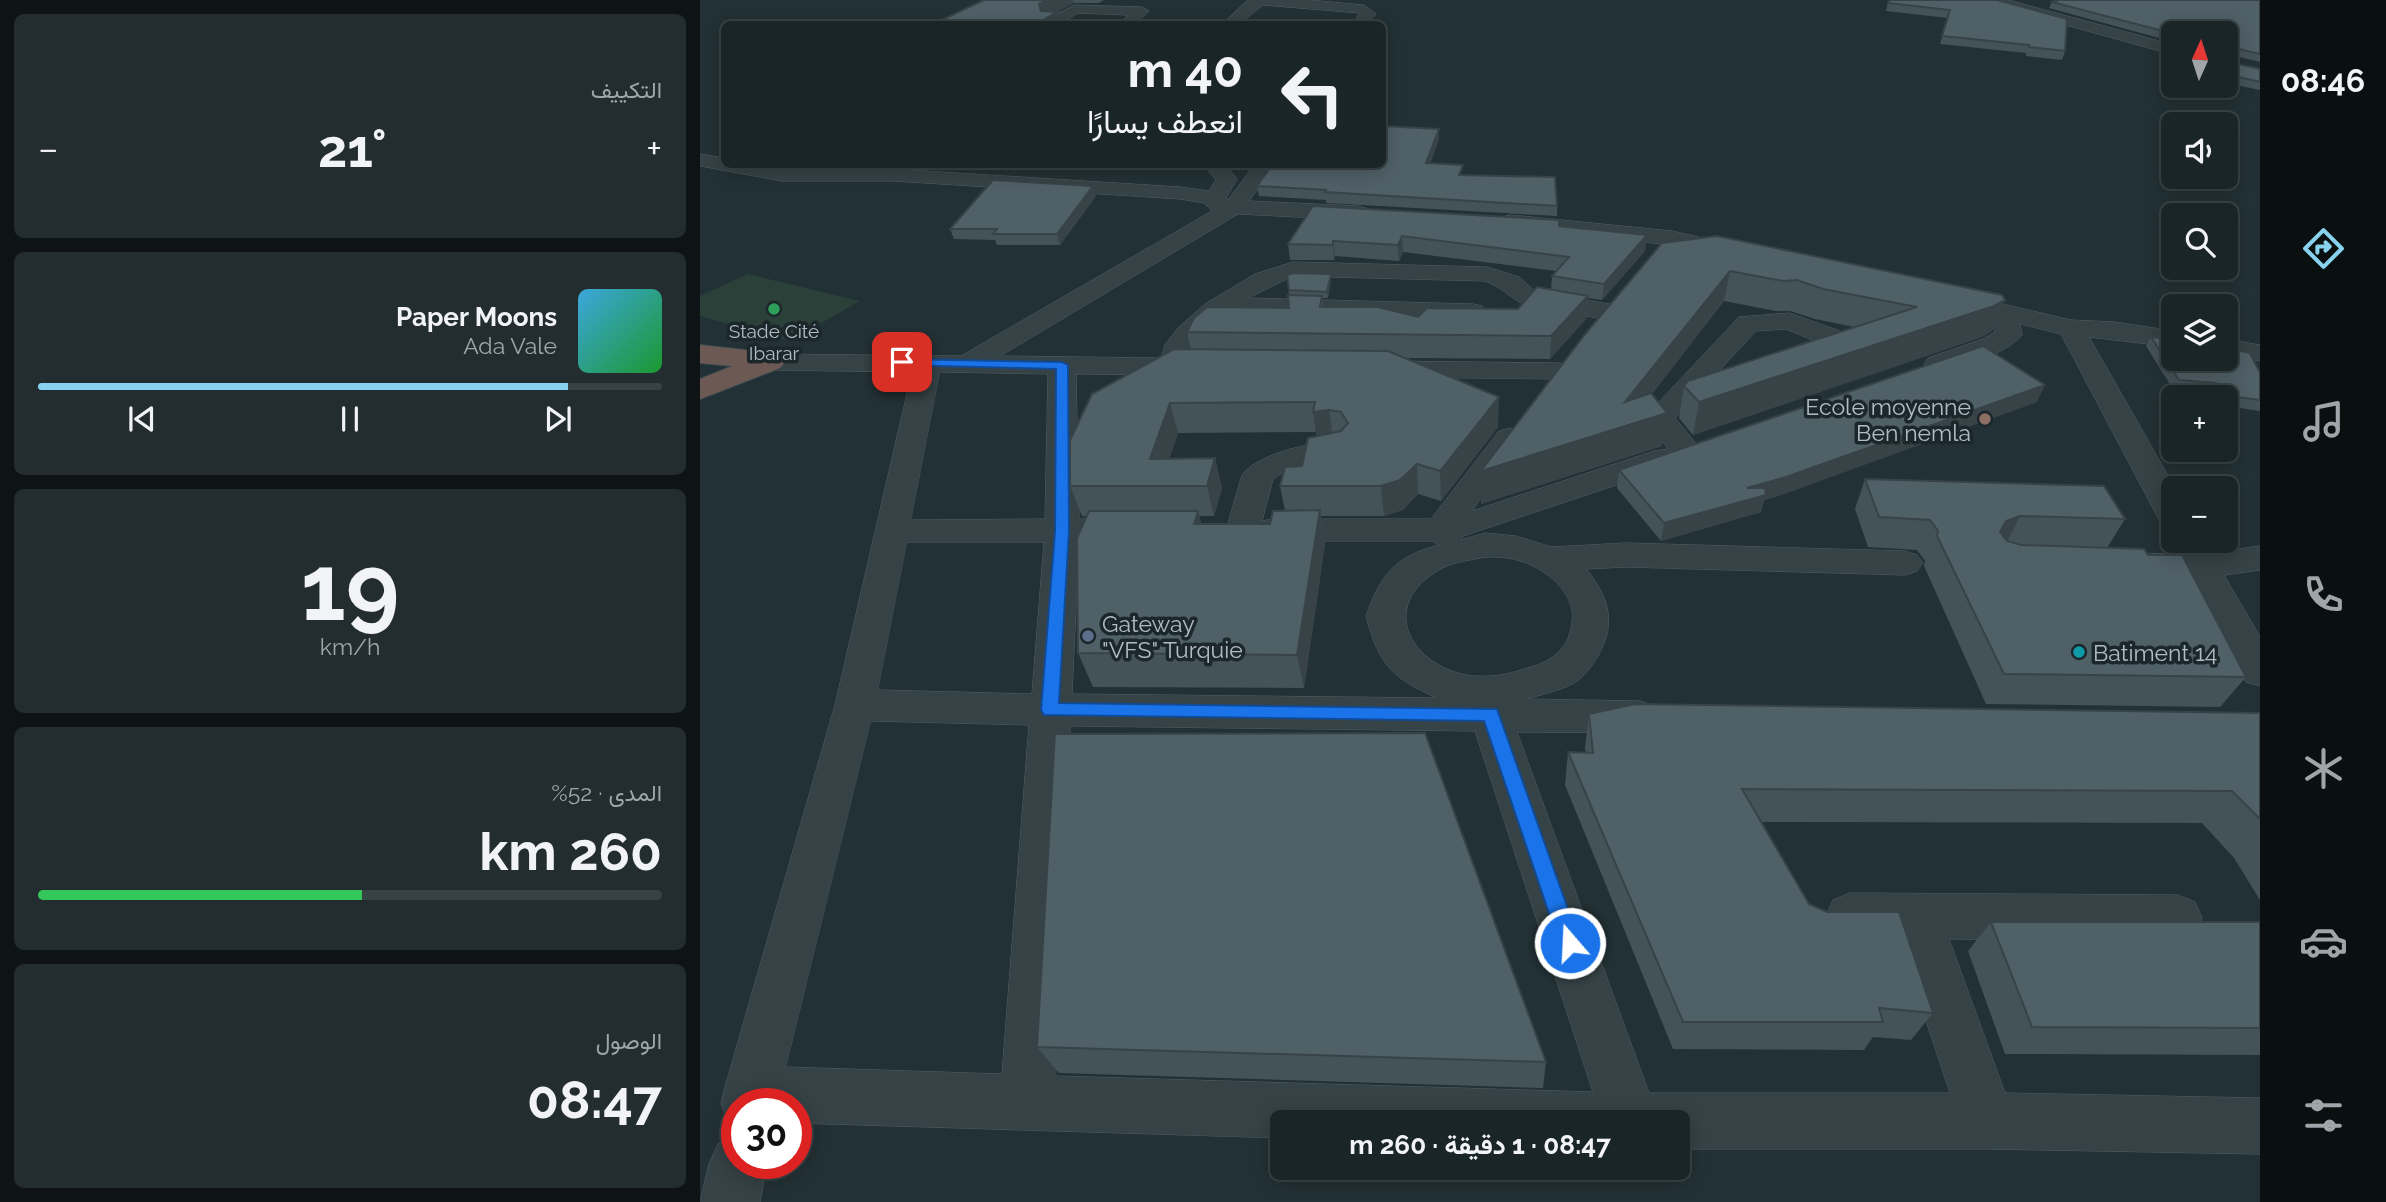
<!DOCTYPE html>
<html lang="ar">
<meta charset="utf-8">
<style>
body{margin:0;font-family:Raleway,Vazirmatn,sans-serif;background:#232d30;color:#f1f3f6;direction:rtl;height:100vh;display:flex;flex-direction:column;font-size:26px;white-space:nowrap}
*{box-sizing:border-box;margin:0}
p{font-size:23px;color:#9fa5a8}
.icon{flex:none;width:38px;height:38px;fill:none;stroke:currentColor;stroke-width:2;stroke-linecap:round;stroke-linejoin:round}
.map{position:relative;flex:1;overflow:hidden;direction:ltr}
.side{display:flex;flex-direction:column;gap:14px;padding:14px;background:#0e1416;width:700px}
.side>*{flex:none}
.guide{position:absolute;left:21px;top:21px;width:665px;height:147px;border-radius:10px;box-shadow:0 4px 18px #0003,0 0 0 2px #384245;direction:rtl;background:#1a2528;color:#f1f3f6;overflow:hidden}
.needle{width:46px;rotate:3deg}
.controls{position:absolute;left:1461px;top:21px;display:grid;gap:14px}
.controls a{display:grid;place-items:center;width:77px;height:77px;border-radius:10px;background:#1a2528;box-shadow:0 4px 18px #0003,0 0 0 2px #384245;font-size:35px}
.speed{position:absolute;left:21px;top:1088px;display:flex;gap:14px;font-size:35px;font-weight:700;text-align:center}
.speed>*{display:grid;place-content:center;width:91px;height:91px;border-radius:50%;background:#1a2528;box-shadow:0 4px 18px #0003,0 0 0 2px #384245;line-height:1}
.speed .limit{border:10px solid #d22;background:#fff;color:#111}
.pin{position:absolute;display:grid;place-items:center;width:60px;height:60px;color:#fff;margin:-30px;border-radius:14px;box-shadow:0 4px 10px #0006}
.me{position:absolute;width:77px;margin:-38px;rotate:341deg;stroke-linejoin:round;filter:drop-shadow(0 0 5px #0008)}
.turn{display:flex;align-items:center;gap:24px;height:147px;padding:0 28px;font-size:32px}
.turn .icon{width:91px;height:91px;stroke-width:2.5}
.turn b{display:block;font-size:49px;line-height:60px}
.big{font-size:52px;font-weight:700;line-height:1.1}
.side .card{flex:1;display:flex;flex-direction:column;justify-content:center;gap:10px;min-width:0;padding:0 24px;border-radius:10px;background:#232d30}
.side .dial{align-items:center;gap:0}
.dial b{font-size:91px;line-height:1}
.song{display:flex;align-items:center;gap:21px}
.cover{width:84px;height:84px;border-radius:10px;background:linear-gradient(135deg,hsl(200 70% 55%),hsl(130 70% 35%))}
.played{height:7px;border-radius:4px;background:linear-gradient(90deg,#89d2ef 85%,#384245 85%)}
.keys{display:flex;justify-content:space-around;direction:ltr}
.heat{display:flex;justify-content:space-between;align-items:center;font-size:38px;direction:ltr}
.charge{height:10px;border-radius:5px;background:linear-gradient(90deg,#34c759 52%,#384245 0)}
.trip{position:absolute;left:570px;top:1110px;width:420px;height:70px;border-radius:10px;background:#1a2528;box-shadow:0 4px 18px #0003,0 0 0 2px #384245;font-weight:700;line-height:70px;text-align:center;direction:rtl}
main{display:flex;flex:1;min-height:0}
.dock{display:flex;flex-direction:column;width:126px;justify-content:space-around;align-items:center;background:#0a0f10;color:#9fa5a8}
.dock .icon{width:49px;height:49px}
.dock .on{color:#89d2ef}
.dock b{font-size:32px;color:#f1f3f6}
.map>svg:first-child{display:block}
.green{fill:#2b4038}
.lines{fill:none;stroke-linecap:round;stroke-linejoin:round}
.minor-casing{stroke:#526064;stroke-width:1}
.highway-casing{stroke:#3f4d51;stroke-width:2}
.minor{fill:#354246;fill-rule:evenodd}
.highway{fill:#6c5953;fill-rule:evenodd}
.wall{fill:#445358;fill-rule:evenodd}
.shaded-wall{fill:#374347}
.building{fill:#4f6066;stroke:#374347;stroke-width:2}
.route{fill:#1a73e8;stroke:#114b97;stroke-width:2}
.leisure-dot{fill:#2e9e5b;stroke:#1b272b;stroke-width:2.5}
.education-dot{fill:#8d6e63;stroke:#1b272b;stroke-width:2.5}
.service-dot{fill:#5c6f8a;stroke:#1b272b;stroke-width:2.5}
.culture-dot{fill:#0f9aa8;stroke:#1b272b;stroke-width:2.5}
.labels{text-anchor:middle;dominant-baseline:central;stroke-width:7;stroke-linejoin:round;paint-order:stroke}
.far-poi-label{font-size:19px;fill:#afbdc3;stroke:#1b272b}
.poi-label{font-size:23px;fill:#afbdc3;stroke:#1b272b;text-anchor:start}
</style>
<main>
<nav class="dock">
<b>08:46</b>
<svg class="icon on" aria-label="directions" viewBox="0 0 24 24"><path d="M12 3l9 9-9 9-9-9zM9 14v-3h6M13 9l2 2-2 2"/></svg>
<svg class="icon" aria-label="music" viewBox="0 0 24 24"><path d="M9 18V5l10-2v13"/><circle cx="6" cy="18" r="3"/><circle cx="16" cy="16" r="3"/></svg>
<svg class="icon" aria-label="phone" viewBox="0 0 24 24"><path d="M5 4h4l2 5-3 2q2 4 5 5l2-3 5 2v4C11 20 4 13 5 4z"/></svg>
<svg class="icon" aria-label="climate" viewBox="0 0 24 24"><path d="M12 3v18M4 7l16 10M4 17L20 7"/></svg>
<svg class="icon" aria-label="car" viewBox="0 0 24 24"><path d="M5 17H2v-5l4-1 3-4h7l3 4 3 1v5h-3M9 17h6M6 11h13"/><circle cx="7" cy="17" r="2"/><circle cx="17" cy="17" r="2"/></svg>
<svg class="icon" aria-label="filters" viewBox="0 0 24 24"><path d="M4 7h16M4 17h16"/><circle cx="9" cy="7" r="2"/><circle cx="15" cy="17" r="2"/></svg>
</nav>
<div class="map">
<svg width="1560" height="1202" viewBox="0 0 1560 1202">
<rect width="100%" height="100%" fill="#223135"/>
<polygon class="green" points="48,274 160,301 90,341 0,316 0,296"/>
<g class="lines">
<g class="minor-casing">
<g id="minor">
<polygon points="548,0 608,0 664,5 676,14 667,24 652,24 660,13 563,5 539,24 523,24"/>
<polygon points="1285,0 1308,0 1474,45 1474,55 1287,3"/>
<polygon points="375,5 442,7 449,11 435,24 419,24 428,15 378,13 364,21 366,24 347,24 344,21"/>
<path d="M0,154L24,158V164H59L82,169H193L480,187L509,191L516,180L503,164H525L537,179L526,198L528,200L555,164H576L549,201L658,206L666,208L669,213L666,218L658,220L538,214L300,356L461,358L465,345L478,328L505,304L555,274L593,262L787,267L819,277L836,292L909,304L918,306L922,312L918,318L909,320L828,306C814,302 803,287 785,281L593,276L548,298L773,304L782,306L786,312L782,318L773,320L526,313C509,325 494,338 488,359L504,361L508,367L504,373L494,375L376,374L379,519H430L442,522L447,530L442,538L430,541H379L372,694L737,698C692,678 679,665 666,616C681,574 694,557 739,545L732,541H572L560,538L558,534L555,538L543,541L531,538L526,530L542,475C556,454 620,438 644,444L649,451L644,458L585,471L573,479L562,521L572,519H731L799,431L810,428L821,431L825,437L772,511L954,451L968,449L944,418L1039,317L1089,313L1140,331L1143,337L1140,343L1130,345L1120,343L1086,329L1056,331L975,418L1002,451L997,458L980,459L976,465L763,536L761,540L785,533L816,536L851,547L926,543L1205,551L1217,555L1223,563L1217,571L1205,575L926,567L886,569C908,596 917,622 899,654C892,666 885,676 874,683C860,691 842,694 827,699L940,701L955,706L961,717L955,728L940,733L817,732L949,1093H1250L1199,939H1150L1133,932L1126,916L1133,900L1150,893L1478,895L1495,902L1502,918L1495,934L1478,941L1249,939L1305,1093L1560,1098V1154L1287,1149H978V1122H583V1138L96,1123V1104H37V1127L29,1124L21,1104L23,1094L135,705L212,372L70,370L60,368L56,362L60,356L70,354L261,356L512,211L504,203L480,199L193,181H82L0,166ZM240,372L348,374L345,519L211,520ZM207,542H344L332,694L178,690ZM785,557C795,557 807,557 817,560C844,567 877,592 872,623C870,636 866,646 855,655C845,664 833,666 821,670C803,676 777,679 758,673C704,657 683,602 739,570C751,562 771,560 785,557ZM171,721L329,725L302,1074L86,1067ZM371,726L775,731L893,1092L356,1076Z"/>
<polygon points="811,215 972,231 1038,246 1042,251 1038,256 1030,258 972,245 803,227 800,222 803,217"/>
<path d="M1251,292L1371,320L1414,322L1474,331V347L1389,337L1475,488L1474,527L1462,524L1457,516L1361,334L1320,324L1322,335C1310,352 1248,375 1228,370L1224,364L1228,358L1283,339L1295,332L1293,325L1280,314L1242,305L1238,300L1242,295Z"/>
<polygon points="1526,339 1560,345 1560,361 1526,355"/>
<polygon points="682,361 859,363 869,365 873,371 869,377 859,379 682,377 672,375 668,369 672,363"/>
<polygon points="1477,541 1503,541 1511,553 1560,546 1560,570 1524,575 1560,637 1560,686 1546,682 1489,578 1439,577 1426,574 1421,565 1426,556 1439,553 1476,554 1473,547"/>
<polygon points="37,1136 37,1164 67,1164 60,1202 0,1202 9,1164 18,1144"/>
</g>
</g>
<g class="highway-casing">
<polygon id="highway" points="0,345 70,353 80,356 85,362 80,368 0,399 0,379 33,366 0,363"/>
</g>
<use href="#minor" class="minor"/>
<use href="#highway" class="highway"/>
</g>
<g class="wall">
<polygon points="284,0 404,0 399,3 374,3 356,12"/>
<polygon points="1297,0 1365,51 1362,60 1326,56 1326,53 1240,44 1248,18 1186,11 1188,3"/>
<polygon points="1560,0 1560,62 1527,54 1526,55 1526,33 1474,33 1474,42 1349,8 1352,2"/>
<polygon points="1526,58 1529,62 1560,69 1560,90 1526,83"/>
<polygon points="739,129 739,139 730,164 763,175 857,206 857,216 626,203 626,200 559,196 557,186"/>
<polygon points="396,196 360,245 297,245 295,240 254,239 250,229"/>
<path d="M613,206L859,226L945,251L902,300L888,298L886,319L850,359L704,358L798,427L741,501L718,494L703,510L684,516H621L625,544L604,688L393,687L378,653L387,516H382L370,486L491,349L487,332L589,308V295L587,275L631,280L628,298H622L623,307L718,317L818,309L851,290L852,276L856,271L703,252L699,261L635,256L634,260H590L588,244ZM616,432V436L602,466L580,486L585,511L570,524H501L499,516H514L522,488L515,458L469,459L478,433Z"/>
<polygon points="962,243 1305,300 1292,331 1282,337 993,435 979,418 984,386 1154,327 1115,319 1090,311 1076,311 1024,301 952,394 962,446 781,504 781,471"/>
<polygon points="1451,337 1560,373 1560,411 1526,406 1526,397 1513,397 1511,392 1473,389 1446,346"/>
<polygon points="1337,402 1081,495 1064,500 1061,512 961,541 917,488 919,470"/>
<polygon points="1165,479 1425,519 1407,548 1448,555 1546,677 1520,707 1286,704 1224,566 1225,561 1217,550 1168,547 1155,509"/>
<polygon points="1560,713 1560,900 1534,858 1502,823 1061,822 1109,904 1233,1013 1211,1040 1173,1037 1164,1050 973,1049 865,785 868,752 886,753 885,748 889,714"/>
<polygon points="1291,922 1560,922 1560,1055 1305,1054 1268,951"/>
<polygon points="337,1047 846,1062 843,1088 359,1073"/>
</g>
<g class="shaded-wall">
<polygon points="347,0 373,0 374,3 343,19 339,4"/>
<polygon points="357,12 360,24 336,24"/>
<polygon points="739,129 739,139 726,173 726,163"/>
<polygon points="393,186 396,196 360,245 357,234"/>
<polygon points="947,235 945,251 902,300 904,284"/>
<polygon points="702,236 703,252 699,261 698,245"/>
<polygon points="633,241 635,256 634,260 633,245"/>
<polygon points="1030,271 1024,301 928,425 967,413 962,446 781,504 781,471 925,402"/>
<polygon points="631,274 631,280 628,298 627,292"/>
<polygon points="888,296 886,319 850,359 851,336"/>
<polygon points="1305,300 1292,331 1282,337 993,435 999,402"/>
<polygon points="1345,385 1337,402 1081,495 1064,500 1061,512 961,541 964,523 1047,488"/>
<polygon points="799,397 798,427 741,501 740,471"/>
<polygon points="470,403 478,433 460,486 450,459"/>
<polygon points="629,410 633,439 617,442 613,412"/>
<polygon points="515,458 522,488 514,516 507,486"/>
<polygon points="717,464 718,494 703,510 684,516 681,486"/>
<polygon points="620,510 625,544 604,688 597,655"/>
<polygon points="498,511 507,544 494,524"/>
<polygon points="1320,516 1305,546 1291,551 1306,521"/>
</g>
<g class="building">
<polygon points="284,0 347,0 339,4 341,11 357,12 336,24 233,24"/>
<polygon points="1190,0 1297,0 1367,19 1365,51 1329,47 1329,45 1242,36 1250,10 1188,3"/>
<polygon points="1359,0 1560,0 1560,54 1530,47 1527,52 1526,52 1526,33 1474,34 1352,2"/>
<polygon points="1526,58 1527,58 1529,62 1560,69 1560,82 1526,74"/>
<polygon points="682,126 739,129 726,163 763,165 759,175 855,177 857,206 625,192 626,190 557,186 573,164 682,164"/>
<polygon points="293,180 393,186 357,234 293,234 297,229 250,229"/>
<polygon points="613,206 859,220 859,226 947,235 904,284 852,276 869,257 702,236 698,245 633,241 633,245 588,244"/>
<polygon points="1017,236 1302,295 1305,300 1294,306 999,402 984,386 988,381 1217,307 1123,289 1097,280 1083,281 1030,271 925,402 951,393 967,413 781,471 886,333 962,243"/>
<polygon points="593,273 631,274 627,292 589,290 587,275"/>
<polygon points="837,287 888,296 851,336 487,332 494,318 507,307 589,308 588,295 622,296 620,307 678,307 718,317 727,308 818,309"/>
<polygon points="1451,337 1474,340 1474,359 1526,359 1526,348 1550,353 1560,373 1560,400 1522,395 1516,383 1479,380"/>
<polygon points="1283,346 1345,385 1086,477 1047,488 1065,488 1066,495 964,523 919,470"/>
<polygon points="474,349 688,351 799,397 740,471 717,464 700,480 681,486 580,486 585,467 602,466 608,438 641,431 648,423 641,412 629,410 613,412 615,402 470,403 450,459 515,458 507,486 370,486 370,440 392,394"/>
<polygon points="1165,479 1404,486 1425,519 1320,516 1306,521 1300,532 1307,541 1321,545 1444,549 1448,555 1482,555 1546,677 1304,674 1237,536 1238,531 1230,520 1179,517"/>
<polygon points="620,510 597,655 378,653 377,538 389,511 498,511 494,524 570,524 573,511"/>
<polygon points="935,704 1560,713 1560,819 1532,791 1042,789 1109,904 1127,912 1199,912 1233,1013 1179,1008 1183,1022 983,1022 868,752 893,753 889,714"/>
<polygon points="725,733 846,1062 337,1047 355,734"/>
<polygon points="1291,922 1560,922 1560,1028 1332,1027"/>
</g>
<polygon class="route" points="202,359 362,362 368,365 369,531 359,703 797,709 880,943 877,950 870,953 862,950 859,943 784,721 344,715 341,710 355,531 356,369 197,365 197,360"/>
<circle class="leisure-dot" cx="74" cy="309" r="7"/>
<circle class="education-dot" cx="1285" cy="419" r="7"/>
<circle class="service-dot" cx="388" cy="636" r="7"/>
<circle class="culture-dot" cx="1379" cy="652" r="7"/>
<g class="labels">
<g class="far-poi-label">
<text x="74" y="331">Stade Cité<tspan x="74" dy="22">Ibarar</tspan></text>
</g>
<g class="poi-label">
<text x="1271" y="406" text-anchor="end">Ecole moyenne<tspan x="1271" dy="26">Ben nemla</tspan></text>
<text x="402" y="623">Gateway<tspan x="402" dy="26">"VFS" Turquie</tspan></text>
<text x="1393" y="652">Batiment 14</text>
</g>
</g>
</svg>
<div class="controls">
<a><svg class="needle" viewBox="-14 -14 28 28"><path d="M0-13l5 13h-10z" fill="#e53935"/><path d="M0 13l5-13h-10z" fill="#9fa5a8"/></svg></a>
<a><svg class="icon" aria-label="sound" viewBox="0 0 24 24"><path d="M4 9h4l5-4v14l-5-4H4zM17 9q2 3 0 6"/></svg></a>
<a><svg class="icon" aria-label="search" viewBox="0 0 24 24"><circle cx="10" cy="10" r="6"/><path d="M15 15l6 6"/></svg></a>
<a><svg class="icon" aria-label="layers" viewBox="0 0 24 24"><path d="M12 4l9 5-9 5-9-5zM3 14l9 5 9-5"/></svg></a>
<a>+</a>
<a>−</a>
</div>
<div class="speed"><div class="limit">30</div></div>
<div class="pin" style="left:202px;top:362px;background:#d93025"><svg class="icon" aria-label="arrive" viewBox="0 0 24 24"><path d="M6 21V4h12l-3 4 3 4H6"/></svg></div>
<svg class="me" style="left:870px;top:943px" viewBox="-20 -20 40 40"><circle r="17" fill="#1a73e8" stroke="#fff" stroke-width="3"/><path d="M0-11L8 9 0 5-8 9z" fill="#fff"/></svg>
<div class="trip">08:47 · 1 دقيقة · 260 m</div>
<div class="guide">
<div class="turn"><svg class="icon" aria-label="left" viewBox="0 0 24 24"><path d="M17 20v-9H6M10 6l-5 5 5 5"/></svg><div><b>40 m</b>انعطف يسارًا</div></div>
</div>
</div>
<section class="side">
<div class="card"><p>التكييف</p>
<div class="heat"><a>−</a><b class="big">21°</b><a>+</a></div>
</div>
<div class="card">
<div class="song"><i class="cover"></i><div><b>Paper Moons</b><p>Ada Vale</p></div></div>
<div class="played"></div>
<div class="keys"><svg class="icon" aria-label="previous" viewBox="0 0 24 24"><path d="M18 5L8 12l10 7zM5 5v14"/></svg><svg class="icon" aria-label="pause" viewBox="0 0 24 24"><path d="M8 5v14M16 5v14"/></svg><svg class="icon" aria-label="next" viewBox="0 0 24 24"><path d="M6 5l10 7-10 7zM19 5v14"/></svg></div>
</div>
<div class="card dial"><b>19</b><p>km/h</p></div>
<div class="card"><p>المدى · 52%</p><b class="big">260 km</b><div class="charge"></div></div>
<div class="card"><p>الوصول</p><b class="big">08:47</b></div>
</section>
</main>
